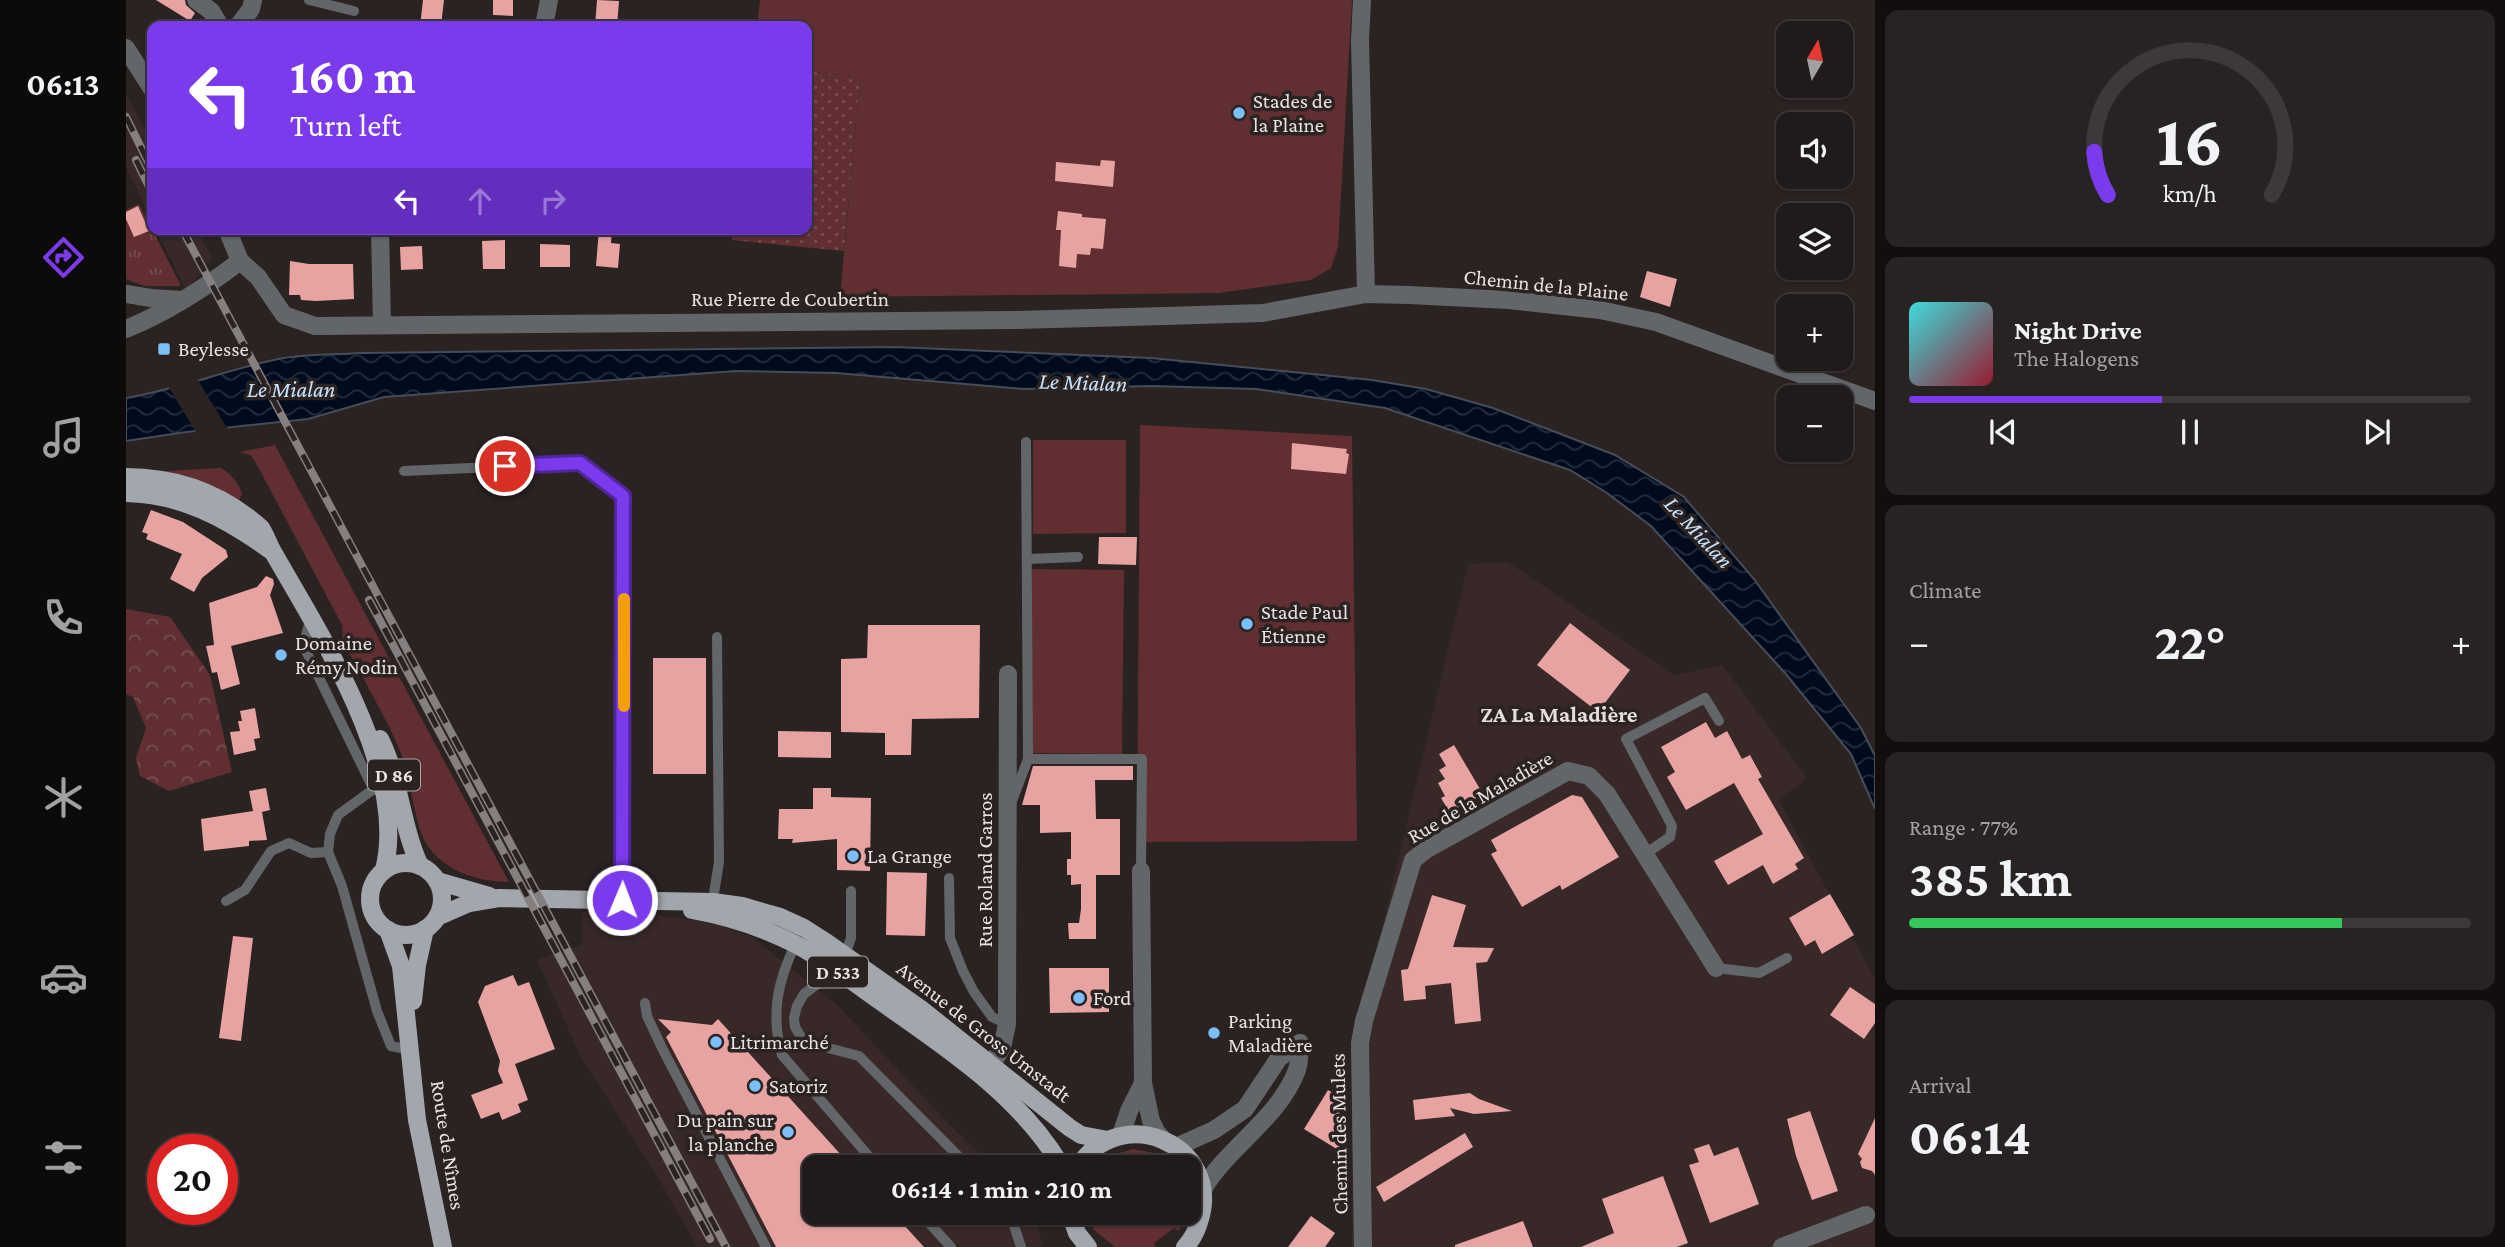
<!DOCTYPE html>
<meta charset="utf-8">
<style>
body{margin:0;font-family:"Crimson Pro",serif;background:#282323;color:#f1f3f6;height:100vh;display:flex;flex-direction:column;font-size:26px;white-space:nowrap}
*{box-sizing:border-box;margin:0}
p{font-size:23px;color:#a2a1a2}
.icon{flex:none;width:38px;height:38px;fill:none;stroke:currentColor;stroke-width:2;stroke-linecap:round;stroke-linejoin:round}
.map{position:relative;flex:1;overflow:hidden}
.details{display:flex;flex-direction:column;gap:10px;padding:10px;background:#120e0e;width:630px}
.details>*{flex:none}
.guide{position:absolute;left:21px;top:21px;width:665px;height:214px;border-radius:14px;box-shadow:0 2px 5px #0004,0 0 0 2px #3d3839;background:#7c3aed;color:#fff;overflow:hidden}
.needle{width:46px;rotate:9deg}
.fabs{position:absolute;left:1650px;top:21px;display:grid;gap:14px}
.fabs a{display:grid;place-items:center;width:77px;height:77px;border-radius:14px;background:#201a1a;box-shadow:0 2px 5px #0004,0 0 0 2px #3d3839;font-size:35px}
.speed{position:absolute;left:21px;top:1134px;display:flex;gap:14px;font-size:35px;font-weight:700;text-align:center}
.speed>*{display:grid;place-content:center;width:91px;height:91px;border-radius:50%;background:#201a1a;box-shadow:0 2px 5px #0004,0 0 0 2px #3d3839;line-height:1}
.speed .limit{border:10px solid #d22;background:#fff;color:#111}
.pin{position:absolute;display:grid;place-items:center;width:60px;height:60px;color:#fff;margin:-30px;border:4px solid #fff;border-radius:50%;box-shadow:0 2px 7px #0007}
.me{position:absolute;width:77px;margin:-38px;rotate:1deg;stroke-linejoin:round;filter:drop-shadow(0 0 5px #0008)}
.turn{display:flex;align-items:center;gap:24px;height:147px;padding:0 28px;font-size:32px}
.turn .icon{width:91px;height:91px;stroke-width:2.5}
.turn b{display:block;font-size:49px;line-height:60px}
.lanes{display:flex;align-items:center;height:66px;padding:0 28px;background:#0003;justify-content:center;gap:35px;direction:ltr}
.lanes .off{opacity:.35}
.big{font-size:52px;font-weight:700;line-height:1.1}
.details .card{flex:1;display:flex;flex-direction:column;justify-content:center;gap:10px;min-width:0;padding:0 24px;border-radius:14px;background:#282323}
.details .dial{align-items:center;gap:0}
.dial svg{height:182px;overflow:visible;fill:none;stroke:#3d3839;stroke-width:7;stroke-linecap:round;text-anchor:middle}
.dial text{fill:#f1f3f6;stroke:none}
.song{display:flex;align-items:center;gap:21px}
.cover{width:84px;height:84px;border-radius:10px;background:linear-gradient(135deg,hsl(180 70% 55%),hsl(350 70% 35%))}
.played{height:7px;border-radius:4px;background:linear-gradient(90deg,#7c3aed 45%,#3d3839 45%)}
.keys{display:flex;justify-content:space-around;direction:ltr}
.heat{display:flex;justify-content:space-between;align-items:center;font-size:38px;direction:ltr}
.charge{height:10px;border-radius:5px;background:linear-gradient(90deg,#34c759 77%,#3d3839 0)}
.trip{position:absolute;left:676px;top:1155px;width:399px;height:70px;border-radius:14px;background:#201a1a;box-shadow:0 2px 5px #0004,0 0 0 2px #3d3839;font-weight:700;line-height:70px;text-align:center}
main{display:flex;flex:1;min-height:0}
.dock{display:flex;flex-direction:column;width:126px;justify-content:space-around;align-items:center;background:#0d0a0a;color:#a2a1a2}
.dock .icon{width:49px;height:49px}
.dock .selected{color:#7c3aed}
.dock b{font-size:32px;color:#f1f3f6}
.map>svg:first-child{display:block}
.built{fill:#382828}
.grass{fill:#612f31}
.forest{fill:url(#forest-crowns)}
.park{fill:url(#park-tufts)}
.garden{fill:url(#garden-dots)}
.water{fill:url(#water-waves);stroke:#464c58;stroke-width:2}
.pier{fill:#2b2222}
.building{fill:#e7a2a2}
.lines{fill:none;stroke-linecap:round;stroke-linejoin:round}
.service{stroke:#636669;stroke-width:10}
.minor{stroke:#636669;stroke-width:18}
.tertiary{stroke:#636669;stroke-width:18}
.primary{stroke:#a1a7ad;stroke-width:18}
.rail-casing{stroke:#867f7f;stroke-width:8}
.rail{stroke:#2b2222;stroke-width:5;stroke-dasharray:16;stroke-linecap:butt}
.route-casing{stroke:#51269a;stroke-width:18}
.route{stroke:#7c3aed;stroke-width:12}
.slow{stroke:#f59e0b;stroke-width:12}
.poi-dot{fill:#7abff8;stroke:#2b2222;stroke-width:2.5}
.labels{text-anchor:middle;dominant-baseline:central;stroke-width:7;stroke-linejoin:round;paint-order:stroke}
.shield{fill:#2b2222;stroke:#afa8a8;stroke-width:2}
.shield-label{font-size:19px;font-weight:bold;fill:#e8e2e2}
.poi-label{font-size:21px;fill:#e8e2e2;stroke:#2b2222;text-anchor:start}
.street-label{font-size:21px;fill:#e8e2e2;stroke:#2b2222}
.water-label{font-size:23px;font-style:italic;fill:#c6e2fa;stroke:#2b2222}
.neighbourhood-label{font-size:23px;font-weight:bold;fill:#e7dcdb;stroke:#2b2222}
</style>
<main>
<nav class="dock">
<b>06:13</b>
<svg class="icon selected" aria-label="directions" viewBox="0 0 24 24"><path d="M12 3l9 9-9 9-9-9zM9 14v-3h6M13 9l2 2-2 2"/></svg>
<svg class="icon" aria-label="music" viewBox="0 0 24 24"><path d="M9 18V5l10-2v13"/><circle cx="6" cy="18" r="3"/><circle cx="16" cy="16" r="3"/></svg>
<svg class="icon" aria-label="phone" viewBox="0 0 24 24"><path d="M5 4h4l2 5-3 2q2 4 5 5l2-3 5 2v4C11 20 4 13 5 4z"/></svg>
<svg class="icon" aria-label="climate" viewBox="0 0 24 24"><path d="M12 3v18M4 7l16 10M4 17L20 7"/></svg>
<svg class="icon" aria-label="car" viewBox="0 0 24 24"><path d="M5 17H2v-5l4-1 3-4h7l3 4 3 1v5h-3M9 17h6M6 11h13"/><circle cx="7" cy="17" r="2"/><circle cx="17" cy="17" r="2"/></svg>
<svg class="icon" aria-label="filters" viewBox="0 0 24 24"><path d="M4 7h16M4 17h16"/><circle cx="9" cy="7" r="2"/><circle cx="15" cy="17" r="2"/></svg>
</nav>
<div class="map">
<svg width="1749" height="1247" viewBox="0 0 1749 1247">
<defs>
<pattern id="forest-crowns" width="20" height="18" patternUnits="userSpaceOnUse" patternTransform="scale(1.75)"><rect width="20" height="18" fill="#612f31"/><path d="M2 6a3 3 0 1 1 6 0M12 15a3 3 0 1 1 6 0" fill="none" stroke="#784d4f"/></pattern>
<pattern id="park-tufts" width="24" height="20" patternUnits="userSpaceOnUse" patternTransform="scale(1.75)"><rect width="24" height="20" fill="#612f31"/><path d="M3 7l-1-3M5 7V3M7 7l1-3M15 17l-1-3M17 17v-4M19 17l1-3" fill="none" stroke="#784d4f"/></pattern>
<pattern id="garden-dots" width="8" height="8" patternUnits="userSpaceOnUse" patternTransform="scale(1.75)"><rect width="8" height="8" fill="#612f31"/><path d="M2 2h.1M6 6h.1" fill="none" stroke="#784d4f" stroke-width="1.8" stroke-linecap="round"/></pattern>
<pattern id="water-waves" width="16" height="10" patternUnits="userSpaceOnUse" patternTransform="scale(1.75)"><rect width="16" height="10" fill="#000b1d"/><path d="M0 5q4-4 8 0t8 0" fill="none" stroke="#252e3e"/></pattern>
</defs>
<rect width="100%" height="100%" fill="#2b2222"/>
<g class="built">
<polygon points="0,93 26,144 26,221 0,167"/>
<polygon points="30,229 71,229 86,258 66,284 59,288"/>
<polygon points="1382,562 1549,675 1596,665 1681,778 1653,800 1749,979 1749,1247 1226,1247 1227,1050 1342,564"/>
<polygon points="456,912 529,915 588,923 626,937 710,1004 829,1130 868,1167 688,1167 688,1213 908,1213 917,1247 571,1247 530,1174 456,1059 411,960 456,945"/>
</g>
<g class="grass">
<polygon points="634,0 1226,0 1212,247 1205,268 1185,280 1092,293 714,297 734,78 681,71 681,26 631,26"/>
<polygon points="1014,425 1226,436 1231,841 1011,842"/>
<polygon points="907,440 1000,440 1000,533 907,534"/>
<path d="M149,445L383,882C346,882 304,866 293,827C286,802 284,777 275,753C259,715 237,679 217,642L216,625L129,461L124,455L114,452Z"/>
<path d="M95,468C105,474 112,482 116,494L112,502L23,472Z"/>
<polygon points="906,569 998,570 996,754 905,753"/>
<polygon points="1007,1149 1033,1154 1050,1167 972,1167 990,1154"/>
<polygon points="961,1213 1061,1213 1053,1231 1048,1228 1028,1243 1029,1247 989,1247 968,1230"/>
</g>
<polygon class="forest" points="0,609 44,617 84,675 106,772 43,791 14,776 10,758 20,728 7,697 0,694"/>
<polygon class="park" points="13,204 55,286 18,286 0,279 0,210"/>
<polygon class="garden" points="681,71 734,78 718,251 606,240 607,229 681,229"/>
<path class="water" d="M769,347L1025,358L1246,380L1300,389L1367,408L1489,455L1558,497L1628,579L1735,728L1749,756V809L1725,754L1659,673L1525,526L1481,493L1444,470L1259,408L1130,389L1026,386L898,389L710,373L610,371L258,397L182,419L60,432L0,441V398C52,389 101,370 152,359C178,354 207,355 234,353Z"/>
<polygon class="pier" points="70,377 103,431 71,434 42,386"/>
<g class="building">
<polygon points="30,0 59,0 60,5 69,13 64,21"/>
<polygon points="297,0 318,0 315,26 294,26"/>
<polygon points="367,0 387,0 387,16 367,15"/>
<polygon points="471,0 493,1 491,26 469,26"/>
<polygon points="975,160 989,161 987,187 929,181 930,162 974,166"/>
<polygon points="12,206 23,231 8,237 0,219 0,212"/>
<polygon points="932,211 956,214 956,217 980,219 977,249 965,248 964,255 951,254 950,268 933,266 935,230 930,230"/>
<polygon points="473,229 486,229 485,243 494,244 492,268 470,266"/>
<polygon points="379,240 379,269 357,269 356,241"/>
<polygon points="414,244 444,245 444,267 414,267"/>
<polygon points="296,246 297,269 275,270 274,247"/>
<polygon points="164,261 183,264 227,264 228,299 190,301 175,300 174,295 163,295"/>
<polygon points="1521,271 1551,279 1544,307 1514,297"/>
<polygon points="1166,443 1221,449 1220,453 1223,454 1220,474 1165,469"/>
<polygon points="25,510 57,522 100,550 102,557 76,578 68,592 44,579 56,554 20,539 22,534 16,532"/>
<polygon points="973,537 1011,537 1010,565 972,564"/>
<polygon points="140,576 147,579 148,584 144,595 157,633 105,646 114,684 95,690 91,672 86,673 80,646 88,645 83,603 131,587"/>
<polygon points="1444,623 1504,670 1472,712 1411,665"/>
<polygon points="742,625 854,625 853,718 786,719 785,755 759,755 759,733 715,732 715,659 741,658"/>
<rect x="527" y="658" width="53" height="116"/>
<polygon points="129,708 134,738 128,739 130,750 108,755 104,732 114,731 112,721 116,721 114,711"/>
<polygon points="1580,722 1589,738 1601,731 1616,759 1624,755 1636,777 1632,779 1678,858 1669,864 1672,869 1647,884 1637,865 1602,885 1588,861 1637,834 1608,783 1560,810 1541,777 1549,772 1535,747"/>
<polygon points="652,731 705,732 705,758 652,757"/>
<polygon points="1328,745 1357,794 1324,813 1315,798 1319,796 1312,783 1319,779 1313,770 1320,766 1313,754"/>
<polygon points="907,766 1007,766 1007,780 969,780 970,819 994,819 994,875 970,875 970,939 943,939 942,923 953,923 955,909 955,884 945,885 945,875 941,875 941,859 945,859 945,832 914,833 914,805 896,805"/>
<polygon points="140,788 144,810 136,812 141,840 123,841 123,846 78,851 75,819 127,811 123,791"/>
<polygon points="687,788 705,788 705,797 745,798 744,871 711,870 711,839 666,843 667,839 652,839 653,809 687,809"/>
<polygon points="1446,795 1456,797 1493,857 1436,890 1434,885 1396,907 1365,854 1371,851 1365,840"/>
<polygon points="761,872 801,873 799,936 760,935"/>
<polygon points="1704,894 1728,935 1696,954 1689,940 1679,946 1663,918"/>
<polygon points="1306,895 1340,905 1327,947 1368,948 1361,962 1350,963 1355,1021 1329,1024 1325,983 1299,986 1300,999 1278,1001 1275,970 1282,969"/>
<polygon points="107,936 127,938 115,1041 93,1038"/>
<polygon points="923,968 983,968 983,1012 924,1013"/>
<polygon points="387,975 392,986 403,982 429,1049 389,1064 402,1100 392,1104 395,1112 376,1120 373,1112 355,1119 345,1095 377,1083 372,1071 374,1061 352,1002 359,986"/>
<polygon points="1724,987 1749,1004 1749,1023 1738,1039 1704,1015"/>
<polygon points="532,1019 586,1025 592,1019 726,1167 688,1167 688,1213 767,1213 798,1247 650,1247 540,1037 545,1032"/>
<polygon points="1202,1090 1214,1097 1214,1151 1178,1129"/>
<polygon points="1344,1093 1353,1099 1386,1111 1348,1114 1324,1108 1329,1116 1289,1120 1287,1100"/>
<polygon points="1684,1111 1712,1191 1686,1200 1670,1156 1661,1119"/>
<polygon points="1749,1118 1749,1175 1746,1171 1736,1168 1734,1162 1736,1159 1732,1154"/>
<polygon points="1339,1133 1347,1147 1258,1202 1250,1187"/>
<polygon points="1583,1144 1588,1156 1612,1147 1633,1204 1584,1223 1563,1165 1573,1162 1568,1149"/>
<polygon points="1537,1176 1562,1243 1551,1247 1455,1247 1488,1233 1476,1199"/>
<polygon points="1185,1216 1209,1233 1199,1247 1162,1247"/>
<polygon points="1397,1221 1407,1247 1329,1247 1329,1245"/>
</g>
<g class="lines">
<g class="service">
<polyline points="183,0 228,11"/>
<polyline points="278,471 454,463 497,497 496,900"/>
<polyline points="902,559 952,557"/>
<polyline points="185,618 177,645 248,790"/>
<polyline points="902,759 1016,759 1015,871"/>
<polyline points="256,783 212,815 204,834 202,852 216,886 251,1011 265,1046 285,1050"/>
<polyline points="886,801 902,759 900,442"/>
<polyline points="1519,854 1544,837 1546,826 1500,739 1579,698 1593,721"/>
<polyline points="823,878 824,938 837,971 848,992 866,1017 881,1024"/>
<polyline points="100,901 119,890 145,851 163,843 185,853 202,852"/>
<polyline points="586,906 593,862 591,637"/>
<path d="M671,941C652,979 644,1014 656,1055L752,1167"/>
<polyline points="719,955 725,938 725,891"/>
<polyline points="1590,968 1633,973 1661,958"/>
<polyline points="718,976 698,979 678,994 671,1006 668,1018 669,1027 675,1037 683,1043 733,1056 843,1167"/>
<polyline points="519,1003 521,1016 536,1048 640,1247"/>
<polyline points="794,1213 825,1247"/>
<polyline points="884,1213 895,1247"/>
</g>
<g class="minor">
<polyline points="70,0 85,11 94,26"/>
<polyline points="1236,0 1234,40 1240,294"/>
<polyline points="112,26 125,9 127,0"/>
<polyline points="418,26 423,0"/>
<polyline points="0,48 26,89"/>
<polyline points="101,229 114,261"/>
<polyline points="254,229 256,325"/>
<polyline points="0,294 25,298 56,300"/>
<polyline points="1015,871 1017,1083 1025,1121 1031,1133 1037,1139"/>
<polyline points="866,1063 876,1048 881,1024 882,674"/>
<polyline points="995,1135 1003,1111 1017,1083"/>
<polyline points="1050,1147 1088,1130 1119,1109 1153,1058 1174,1043"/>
<path d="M1077,1189C1103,1146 1153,1118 1171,1070C1174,1062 1173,1051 1174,1043"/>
<polyline points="1237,1247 1234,1043 1238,1021 1287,860 1301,849 1442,771 1463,776 1481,794 1590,968"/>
<polyline points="1656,1247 1740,1215"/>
</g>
<path class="tertiary" d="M0,329C41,312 79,288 114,261L132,277L158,315L189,326L888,320L1039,316L1137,313L1240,294L1283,295L1383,300L1474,310L1530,322L1749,401"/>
<g class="primary">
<path d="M0,477C51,477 97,494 135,528C140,536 143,545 147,552C195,636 283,771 258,870"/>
<path d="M0,493C55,494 100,518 144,550"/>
<path d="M254,739C274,779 275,825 294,866"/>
<circle cx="280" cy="899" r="36"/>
<polyline points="311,881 363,896"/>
<path d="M566,910C600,916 635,927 667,943C697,958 724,980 751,999C819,1047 893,1094 936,1167"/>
<polyline points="311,917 343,903 373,898 587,902 616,906 654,917 678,928 700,942 795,1009 944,1128 955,1135 982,1140"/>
<polyline points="262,930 275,966 291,1120 317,1247"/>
<polyline points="287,1001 291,965 299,929"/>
<path d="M952,1167C994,1101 1096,1144 1074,1219C1071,1230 1067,1239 1059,1247"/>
<polyline points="944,1213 951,1233 962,1247"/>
</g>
<g class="rail-casing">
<g id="rail">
<polyline points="0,117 26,170"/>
<polyline points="10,160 26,193"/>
<polyline points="56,229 600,1247"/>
<polyline points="243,600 584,1239"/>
</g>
</g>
<use href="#rail" class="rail"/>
</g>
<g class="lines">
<g class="route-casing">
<polyline id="route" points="379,466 454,463 497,496 496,900"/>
</g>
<use href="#route" class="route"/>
<polyline class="slow" points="498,599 498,706"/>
</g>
<g class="poi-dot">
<circle cx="1113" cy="113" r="7"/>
<rect x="31" y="342" width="14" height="14" rx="3.5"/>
<circle cx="1121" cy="624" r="7"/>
<circle cx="155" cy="655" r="7"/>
<circle cx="727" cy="856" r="7"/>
<circle cx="953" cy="998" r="7"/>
<circle cx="1088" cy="1033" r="7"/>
<circle cx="590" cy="1042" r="7"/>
<circle cx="629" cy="1086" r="7"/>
<circle cx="662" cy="1132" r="7"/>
</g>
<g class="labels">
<g class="shield">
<rect x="242" y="759.5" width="52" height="31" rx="5"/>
<rect x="682" y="956.5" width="60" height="31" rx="5"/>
</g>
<g class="shield-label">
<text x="268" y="775">D 86</text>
<text x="712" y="972">D 533</text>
</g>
<g class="poi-label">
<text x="1127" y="101">Stades de<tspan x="1127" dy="24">la Plaine</tspan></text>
<text x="52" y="349">Beylesse</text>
<text x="1135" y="612">Stade Paul<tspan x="1135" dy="24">Étienne</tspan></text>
<text x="169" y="643">Domaine<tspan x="169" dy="24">Rémy Nodin</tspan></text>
<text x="741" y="856">La Grange</text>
<text x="967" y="998">Ford</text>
<text x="1102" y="1021">Parking<tspan x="1102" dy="24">Maladière</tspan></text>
<text x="604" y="1042">Litrimarché</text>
<text x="643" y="1086">Satoriz</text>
<text x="648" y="1120" text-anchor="end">Du pain sur<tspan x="648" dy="24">la planche</tspan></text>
</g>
<g class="street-label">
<text transform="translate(1420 285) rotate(6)">Chemin de la Plaine</text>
<text x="664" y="299">Rue Pierre de Coubertin</text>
<text transform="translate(1354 797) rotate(-30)">Rue de la Maladière</text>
<text transform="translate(859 870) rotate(-90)">Rue Roland Garros</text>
<text transform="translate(858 1032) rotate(38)">Avenue de Gross Umstadt</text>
<text transform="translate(1213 1134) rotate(-91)">Chemin des Mulets</text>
<text transform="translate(322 1145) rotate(81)">Route de Nîmes</text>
</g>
<g class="water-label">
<text transform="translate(957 382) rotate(2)">Le Mialan</text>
<text x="165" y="389">Le Mialan</text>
<text transform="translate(1573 532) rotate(47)">Le Mialan</text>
</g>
<g class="neighbourhood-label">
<text x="1433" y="714">ZA La Maladière</text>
</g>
</g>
</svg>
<div class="fabs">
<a><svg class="needle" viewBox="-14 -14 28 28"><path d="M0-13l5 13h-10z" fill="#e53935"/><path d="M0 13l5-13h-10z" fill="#a2a1a2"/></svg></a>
<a><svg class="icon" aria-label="sound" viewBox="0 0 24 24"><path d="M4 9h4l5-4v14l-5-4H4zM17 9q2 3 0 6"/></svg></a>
<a><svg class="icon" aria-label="layers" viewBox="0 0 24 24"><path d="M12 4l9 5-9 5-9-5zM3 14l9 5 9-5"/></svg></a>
<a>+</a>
<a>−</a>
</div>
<div class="speed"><div class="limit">20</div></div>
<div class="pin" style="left:379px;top:466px;background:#d93025"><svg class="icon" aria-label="arrive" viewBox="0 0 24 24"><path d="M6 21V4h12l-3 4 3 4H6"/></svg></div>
<svg class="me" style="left:496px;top:900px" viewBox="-20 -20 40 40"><circle r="17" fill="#7c3aed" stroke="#fff" stroke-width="3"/><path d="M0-11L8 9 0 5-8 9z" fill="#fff"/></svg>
<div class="trip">06:14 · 1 min · 210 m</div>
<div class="guide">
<div class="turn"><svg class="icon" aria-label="left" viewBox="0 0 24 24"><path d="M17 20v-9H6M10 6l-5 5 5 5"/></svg><div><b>160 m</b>Turn left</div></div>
<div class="lanes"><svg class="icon" aria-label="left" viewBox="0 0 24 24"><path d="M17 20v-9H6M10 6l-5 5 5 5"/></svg><svg class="icon off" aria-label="ahead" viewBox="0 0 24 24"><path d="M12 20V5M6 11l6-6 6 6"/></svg><svg class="icon off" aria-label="right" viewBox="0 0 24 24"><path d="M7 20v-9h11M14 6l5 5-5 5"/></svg></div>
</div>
</div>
<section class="details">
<div class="card dial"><svg viewBox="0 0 100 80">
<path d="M14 69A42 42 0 1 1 86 69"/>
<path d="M14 69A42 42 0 0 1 8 50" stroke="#7c3aed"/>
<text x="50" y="56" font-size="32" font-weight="700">16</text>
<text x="50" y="72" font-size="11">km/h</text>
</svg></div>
<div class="card">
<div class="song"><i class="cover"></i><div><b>Night Drive</b><p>The Halogens</p></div></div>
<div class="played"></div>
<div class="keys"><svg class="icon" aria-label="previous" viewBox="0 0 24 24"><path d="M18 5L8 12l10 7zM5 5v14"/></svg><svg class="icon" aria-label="pause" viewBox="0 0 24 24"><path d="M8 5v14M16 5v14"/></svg><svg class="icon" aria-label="next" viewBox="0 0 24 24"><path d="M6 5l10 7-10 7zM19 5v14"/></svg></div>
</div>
<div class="card"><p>Climate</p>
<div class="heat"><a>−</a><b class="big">22°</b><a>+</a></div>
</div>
<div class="card"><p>Range · 77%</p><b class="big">385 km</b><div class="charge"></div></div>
<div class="card"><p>Arrival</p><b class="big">06:14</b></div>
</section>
</main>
